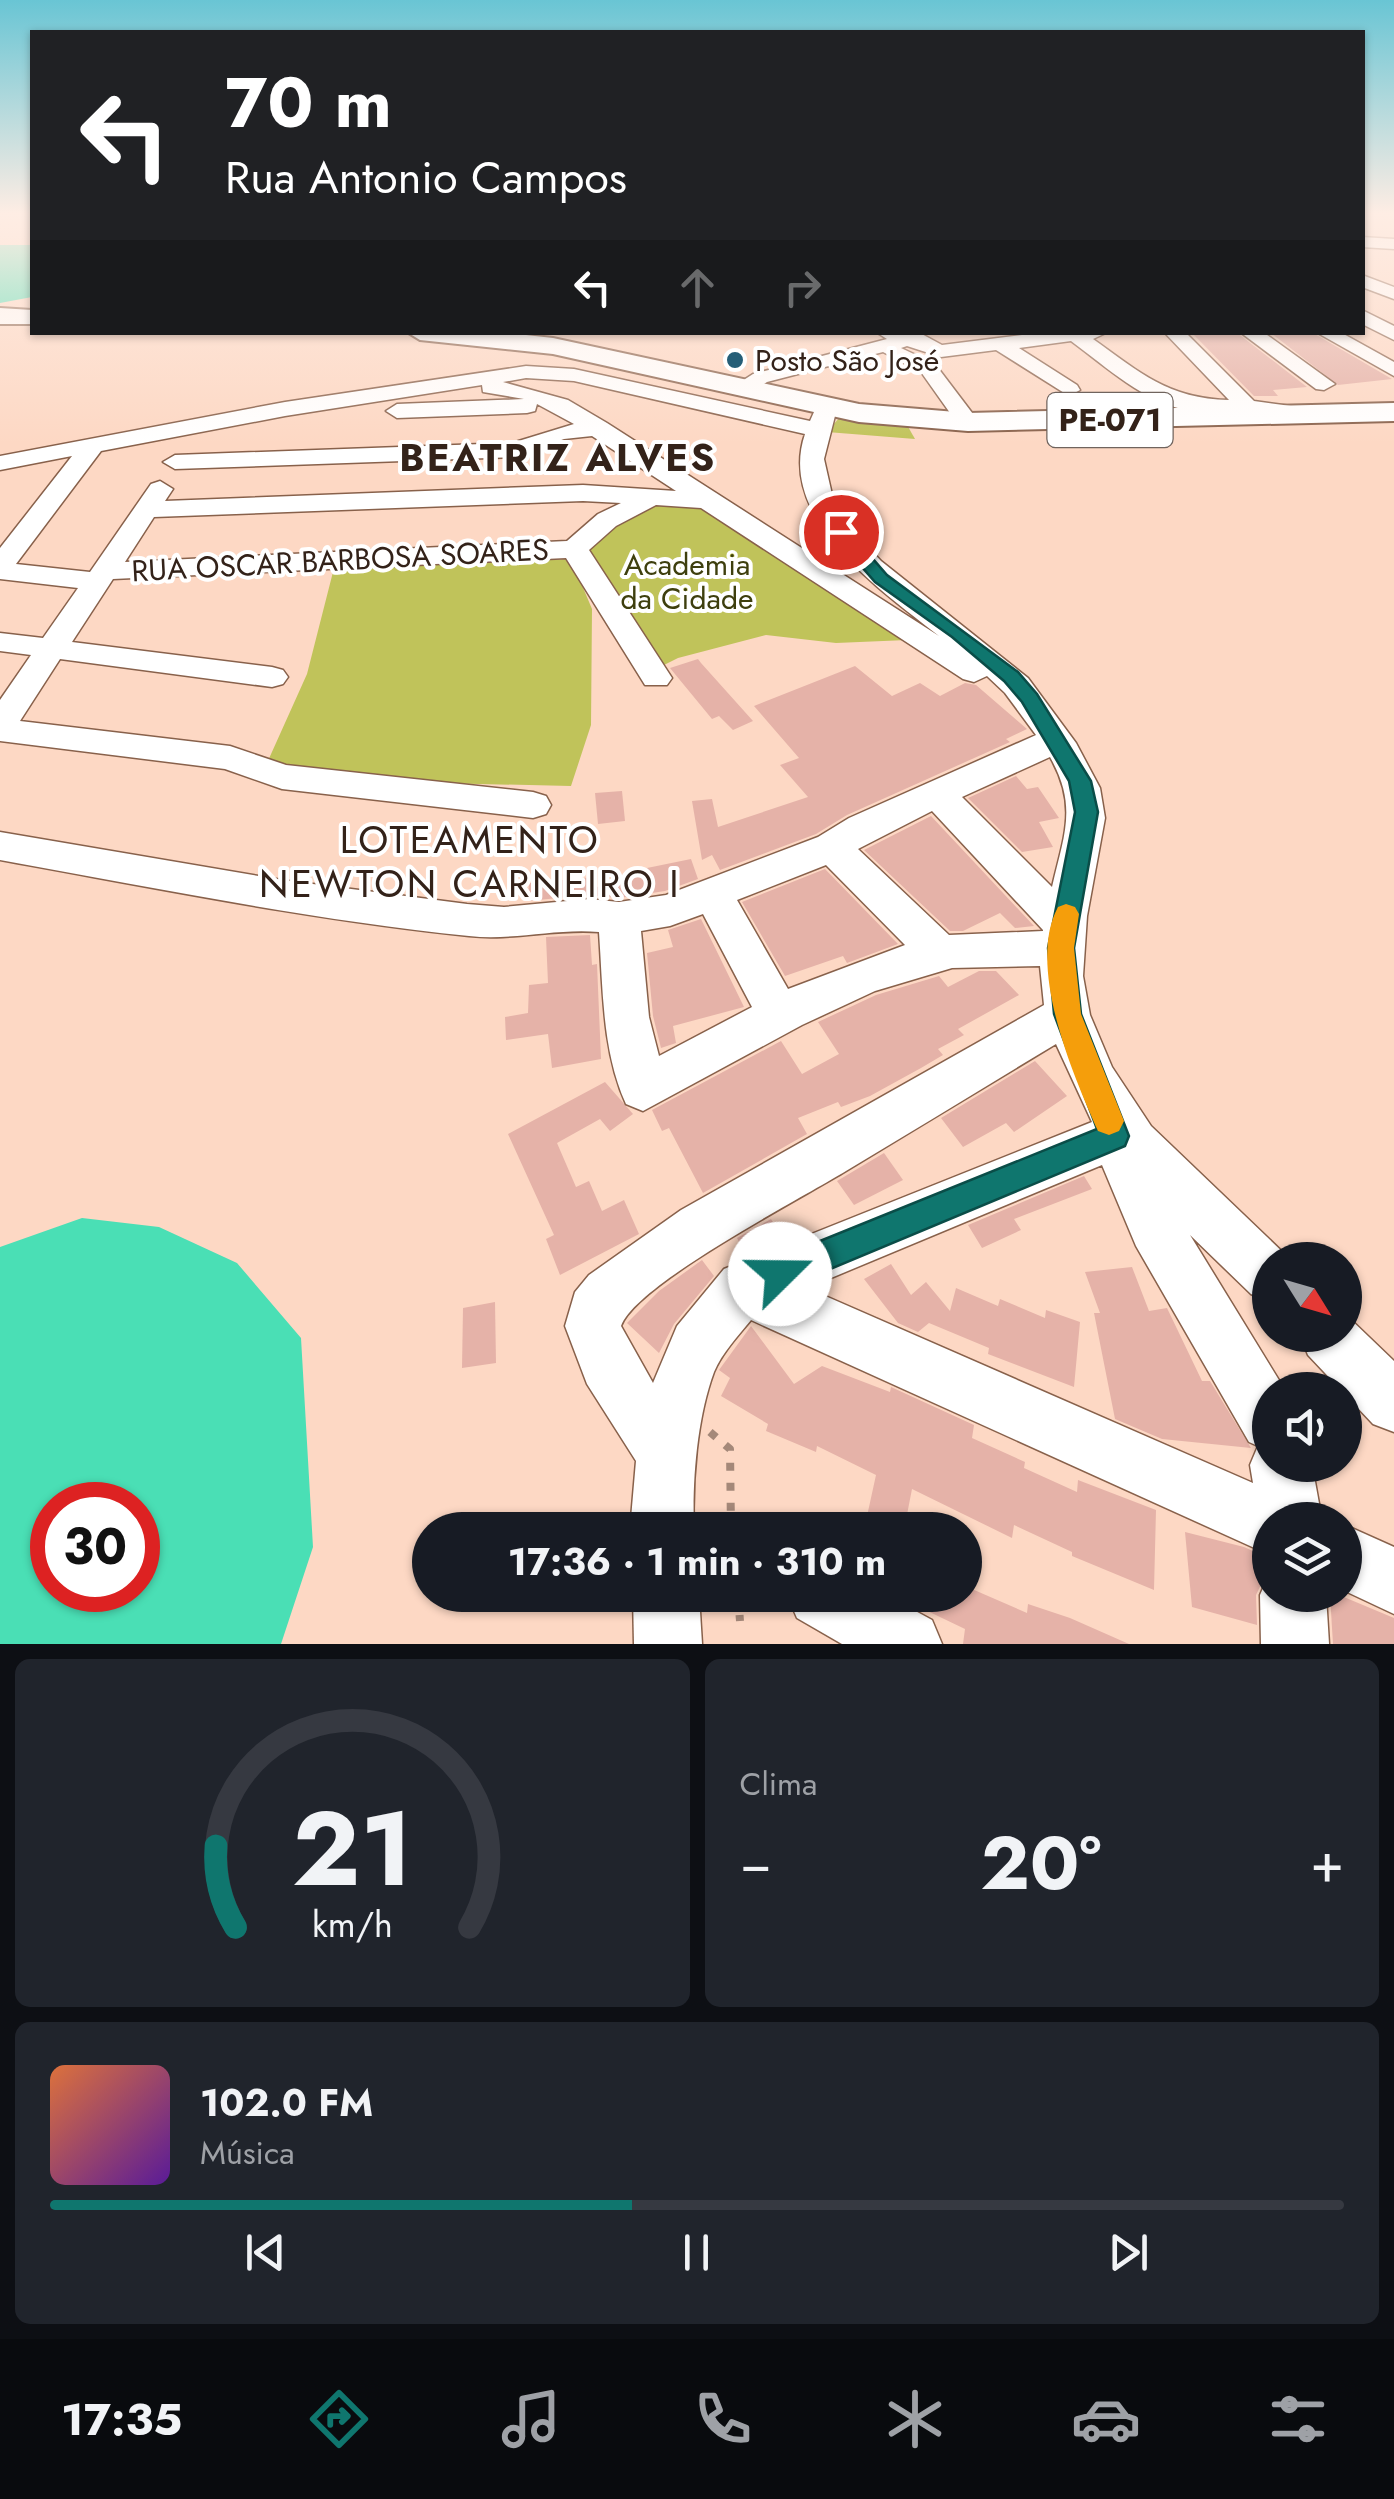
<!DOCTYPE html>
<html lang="pt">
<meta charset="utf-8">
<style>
body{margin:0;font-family:Jost,sans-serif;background:#20242c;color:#f1f3f6;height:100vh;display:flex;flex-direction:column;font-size:38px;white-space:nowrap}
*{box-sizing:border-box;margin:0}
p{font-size:32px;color:#9ea1a6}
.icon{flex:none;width:55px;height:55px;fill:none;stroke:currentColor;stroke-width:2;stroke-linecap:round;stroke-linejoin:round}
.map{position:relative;height:1644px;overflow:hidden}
.panel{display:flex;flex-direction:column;gap:15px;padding:15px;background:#0d0f14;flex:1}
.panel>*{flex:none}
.banner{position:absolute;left:30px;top:30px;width:1335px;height:305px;border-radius:0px;box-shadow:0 2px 8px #0004;background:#202124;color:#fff;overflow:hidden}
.needle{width:65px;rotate:127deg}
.tools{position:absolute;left:1252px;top:1242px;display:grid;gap:20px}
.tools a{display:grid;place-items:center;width:110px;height:110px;border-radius:50%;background:#171b24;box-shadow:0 2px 8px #0004;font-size:50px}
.speed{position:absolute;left:30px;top:1482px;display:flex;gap:20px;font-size:50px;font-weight:700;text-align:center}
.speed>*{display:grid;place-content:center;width:130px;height:130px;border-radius:50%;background:#171b24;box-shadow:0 2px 8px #0004;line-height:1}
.speed .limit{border:15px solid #d22;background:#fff;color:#111}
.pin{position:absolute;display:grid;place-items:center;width:85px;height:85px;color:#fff;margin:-42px;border:5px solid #fff;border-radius:50%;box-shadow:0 2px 10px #0007}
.me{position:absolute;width:110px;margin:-55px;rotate:68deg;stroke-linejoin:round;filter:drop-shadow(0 0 8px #0008)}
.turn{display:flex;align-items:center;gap:35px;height:210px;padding:0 30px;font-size:45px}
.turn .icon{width:130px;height:130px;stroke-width:2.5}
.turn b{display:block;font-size:70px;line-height:85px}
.lanes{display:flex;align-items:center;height:95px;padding:0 30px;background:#0003;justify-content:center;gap:50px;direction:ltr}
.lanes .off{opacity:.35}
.big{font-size:75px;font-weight:700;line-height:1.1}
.panel .tile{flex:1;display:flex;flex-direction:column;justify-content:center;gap:15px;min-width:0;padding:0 35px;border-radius:15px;background:#20242c}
.panel .dial{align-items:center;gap:0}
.dial svg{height:260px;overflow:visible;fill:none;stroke:#363941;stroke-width:7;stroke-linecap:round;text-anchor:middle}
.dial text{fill:#f1f3f6;stroke:none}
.song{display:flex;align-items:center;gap:30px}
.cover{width:120px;height:120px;border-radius:15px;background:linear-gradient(135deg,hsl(20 70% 55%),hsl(270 70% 35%))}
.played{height:10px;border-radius:5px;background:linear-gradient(90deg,#0f766e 45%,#363941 45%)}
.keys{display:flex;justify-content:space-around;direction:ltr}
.heat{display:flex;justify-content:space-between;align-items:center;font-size:55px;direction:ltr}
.panel .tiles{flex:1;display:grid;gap:15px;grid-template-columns:1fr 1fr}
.tile:last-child{grid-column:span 2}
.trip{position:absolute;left:412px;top:1512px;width:570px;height:100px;border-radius:50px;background:#171b24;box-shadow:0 2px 8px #0004;font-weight:700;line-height:100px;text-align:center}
.dock{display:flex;height:160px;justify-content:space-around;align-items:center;background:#090b0e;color:#9ea1a6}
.dock .icon{width:70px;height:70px}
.dock .active{color:#0f766e}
.dock b{font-size:45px;color:#f1f3f6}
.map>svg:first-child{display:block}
.green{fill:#c0c35a}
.water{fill:#4adfb5;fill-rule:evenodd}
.building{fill:#e5b2a8}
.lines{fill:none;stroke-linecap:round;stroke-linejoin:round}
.minor-casing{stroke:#88614b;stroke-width:3}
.major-casing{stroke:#88614b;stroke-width:4}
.path{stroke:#a48879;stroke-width:8;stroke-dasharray:8 12;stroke-linecap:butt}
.minor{fill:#fff;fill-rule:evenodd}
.major{fill:#fff;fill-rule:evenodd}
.route{fill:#0f766e;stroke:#0a4d48;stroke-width:2.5}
.slow{fill:#f59e0b}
.poi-dot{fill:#255e77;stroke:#fff;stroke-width:4}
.labels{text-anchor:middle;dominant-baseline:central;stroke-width:8;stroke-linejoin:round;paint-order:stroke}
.far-poi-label{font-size:30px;fill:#332219;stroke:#fff;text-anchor:start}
.far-street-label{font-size:30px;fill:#332219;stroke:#fff}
.far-park-label{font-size:30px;fill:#3e3f0e;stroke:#fff}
.shield{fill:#fff;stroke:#70645e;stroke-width:2.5}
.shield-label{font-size:32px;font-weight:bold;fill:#332219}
.far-district-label{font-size:38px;font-weight:bold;letter-spacing:2.5px;fill:#332219;stroke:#fff}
.neighbourhood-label{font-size:38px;letter-spacing:2.5px;fill:#332219;stroke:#fff}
</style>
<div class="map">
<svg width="1394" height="1644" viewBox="0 0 1394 1644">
<rect width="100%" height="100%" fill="#fdd8c4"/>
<g class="green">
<polygon points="839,418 907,425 915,439 827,432"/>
<polygon points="667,503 701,507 907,640 836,643 766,635 678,658 660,667 591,567 587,539 646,506"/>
<polygon points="571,559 592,609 591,725 571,786 436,783 267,763 307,674 334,568"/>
</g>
<g class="water">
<polygon points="0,245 32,245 32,297 0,303"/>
<path d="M82,1218L159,1227L237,1263L301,1338L313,1547L281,1644H0V1247ZM52,1505H138V1590H52Z"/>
</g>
<g class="building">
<polygon points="1191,332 1236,332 1307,387 1273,390 1278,396 1254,396"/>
<polygon points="1271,333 1313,333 1392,379 1338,385"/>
<polygon points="698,659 701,663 753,721 733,730 719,716 712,719 670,668"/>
<polygon points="855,666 892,696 920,683 940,696 965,683 976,685 1027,729 1006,739 1010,742 847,815 816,834 720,870 712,855 702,860 692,801 712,799 718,827 808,797 780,765 799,758 754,706"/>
<polygon points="1016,776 1027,789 1038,787 1059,818 1039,822 1053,847 1022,852 968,798"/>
<polygon points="622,791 625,821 598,824 595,793"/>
<polygon points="931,816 1034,926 1015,928 1000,913 963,931 950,931 864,850"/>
<polygon points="691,859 698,879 665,891 619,898 589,895 528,901 529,883 594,877 597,887 649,874 647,868"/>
<polygon points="825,869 898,944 847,963 843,956 785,976 742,902"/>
<polygon points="701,919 744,1007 673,1026 676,1043 661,1048 653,1016 647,953 673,947 668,930"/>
<polygon points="590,935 592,965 597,964 601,1059 552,1068 548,1034 506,1040 505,1017 528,1013 529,985 548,983 546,937"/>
<polygon points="979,971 996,971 1019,995 958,1029 964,1035 938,1049 943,1055 921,1068 870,1096 841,1107 838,1102 798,1118 807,1134 703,1193 669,1128 662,1131 652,1110 781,1041 802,1074 839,1054 818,1022 876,995 939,976 948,987"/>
<polygon points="1035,1061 1067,1096 1014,1132 1006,1123 963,1147 941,1118"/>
<polygon points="605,1082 633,1114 610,1131 600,1119 557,1143 576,1187 589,1181 602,1211 624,1200 639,1234 560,1275 546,1239 554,1235 508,1134"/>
<polygon points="884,1153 903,1180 854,1205 837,1181"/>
<polygon points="1084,1176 1092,1189 1014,1219 1021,1230 982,1248 968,1225"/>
<polygon points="771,1219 779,1233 758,1245 749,1238 742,1247 737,1238"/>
<polygon points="702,1260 714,1276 674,1324 659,1353 627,1323 659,1291"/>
<polygon points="891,1264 911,1295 926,1282 950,1311 956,1288 998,1306 1000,1299 1045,1318 1046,1310 1080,1322 1074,1387 988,1354 989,1348 929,1323 918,1332 898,1323 864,1279"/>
<polygon points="1132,1267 1149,1311 1167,1308 1202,1381 1210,1381 1251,1448 1162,1439 1115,1419 1094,1313 1100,1313 1085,1272"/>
<polygon points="495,1302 496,1363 462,1368 463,1308"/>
<polygon points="751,1326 794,1384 822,1366 890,1392 891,1387 974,1425 972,1438 1025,1462 1024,1468 1077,1492 1078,1480 1156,1510 1154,1590 1072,1556 1072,1552 1014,1525 1012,1538 912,1489 904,1530 864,1530 876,1475 817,1446 816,1452 766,1431 768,1424 721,1396 730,1378 719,1370"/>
<polygon points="1185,1532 1244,1547 1266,1557 1268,1570 1256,1595 1257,1625 1192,1607"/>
<polygon points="965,1586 1027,1613 1028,1604 1070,1618 1129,1644 963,1644 965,1629 894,1595 965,1595"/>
<polygon points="1330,1595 1339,1595 1394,1618 1394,1644 1333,1644"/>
</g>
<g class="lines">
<g class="minor-casing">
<g id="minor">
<polygon points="1362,237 1394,239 1394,249 1362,247"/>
<polygon points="1362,275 1394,287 1394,299 1362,287"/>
<polygon points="1362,310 1394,326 1394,340 1362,324"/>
<path d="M876,332H918L942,345L1046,332H1108L1093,339C1139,372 1169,399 1229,400L1164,332H1185L1254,401L1291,406L1308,415L1297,422C1261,413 1225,418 1190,411C1143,402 1108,368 1071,341L1019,348L1077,385L1080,390L1069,396L996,350L941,357L907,346L901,348L935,364L979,422L968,429L960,427L921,372L883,352L767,382L759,387L758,395H742L736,385L753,374L887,339Z"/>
<polygon points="1240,332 1263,332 1335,384 1324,390 1316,389"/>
<polygon points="1316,332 1340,332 1394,362 1394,376"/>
<path d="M526,366L574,369L810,421L818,403H834L837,408L824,459L833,499L852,530L881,561L1028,678L1076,743L1100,788L1105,818L1087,916L1083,976L1090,1015L1112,1067L1151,1126L1291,1260H1270V1302L1251,1294L1190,1235L1285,1390H1270V1465H1312L1322,1520H1270V1555L751,1320C738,1336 722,1353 714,1372C697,1418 692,1481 694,1530H630L636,1461L587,1384L565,1326L575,1292L589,1275L681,1210L1044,1005L1040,966L952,968L875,991L802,1025L643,1111L626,1104C602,1052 603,989 599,932C556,928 513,941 469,936C312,920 156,888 0,860V832L282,880L467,904L504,907L589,899L619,902L666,895L818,837L849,818L1036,735L1005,693L987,676L974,682L963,679L701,508L656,505L616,526L589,550L672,678L667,685H645L566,558L113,579L72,642L272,667L283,670L288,677L283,684L272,687L60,659L20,721L230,746L286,765L533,792L546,796L551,805L546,814L533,818L282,789L225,769L0,741V700L31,655L0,651V633L43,638L78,588L0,579V548L72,456L0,470V456L285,402ZM526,378L574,381L805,434C776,519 882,591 939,636L607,423L568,400L503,382ZM482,385L483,392L524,399L397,404L386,411L397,418L527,413L535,411L537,404L574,424L512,443L175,455L163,462L175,469L515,457L564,439L592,436L676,491L583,485L165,501L173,489L160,481L151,484L90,572L16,564L101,451L285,416ZM583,501L621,503L598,514L567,541L125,562L154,517ZM1050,757C1078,806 1064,835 1052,887L962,797ZM932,811L1043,930V931L949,935L858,849ZM826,865L905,945L788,989L737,900ZM703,914L752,1007L659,1056L649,1017L641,931L670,926ZM1056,1044L1092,1122L724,1269L677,1326L653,1383L621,1326C636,1284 802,1198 846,1171C916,1129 986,1086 1056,1044ZM1102,1165L1136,1246L1249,1442L1258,1446L1250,1465L1253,1483L807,1288Z"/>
<polygon points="1345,1314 1394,1361 1394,1432 1373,1424 1308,1355 1300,1335 1345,1335"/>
<polygon points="1345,1525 1394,1547 1394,1614 1345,1591"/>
<polygon points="1270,1572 1270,1595 1326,1595 1329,1644 1261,1644 1260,1595"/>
<polygon points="633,1595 699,1595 702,1644 634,1644"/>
<polygon points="787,1595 886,1595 932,1620 942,1644 842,1644 797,1618"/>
</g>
</g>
<g class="major-casing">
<g id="major">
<polygon points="0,308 32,310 32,324 0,324"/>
<polygon points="407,332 500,332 553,338 859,404 968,413 1394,403 1394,421 968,431 859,422 553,354 420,340"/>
</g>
</g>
<g class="path">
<polyline points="710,1432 730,1449 731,1530"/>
<polyline points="738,1595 740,1621"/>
</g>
<use href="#minor" class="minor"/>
<use href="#major" class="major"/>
</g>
<linearGradient id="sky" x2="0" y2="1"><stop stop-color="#69c5d4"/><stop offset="0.48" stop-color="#feede4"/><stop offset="1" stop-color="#feede4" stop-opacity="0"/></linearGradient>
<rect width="1394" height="444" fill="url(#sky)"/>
<polygon class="route" points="835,529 847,529 887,575 1018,672 1037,694 1091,781 1098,812 1074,948 1081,1014 1129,1136 1125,1146 780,1290 768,1285 764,1274 768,1262 1097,1129 1054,1014 1048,948 1075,812 1069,781 1022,702 1004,681 952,637 875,582 835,536"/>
<path class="slow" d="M1066,904L1075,907L1079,914L1074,948L1081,1014L1124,1121L1119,1131L1109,1135L1098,1131C1073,1075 1026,966 1058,907Z"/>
<circle class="poi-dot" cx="735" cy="360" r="10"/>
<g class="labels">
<g class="far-poi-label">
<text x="755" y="360">Posto São José</text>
</g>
<g class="far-street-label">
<text transform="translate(340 560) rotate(-3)">RUA OSCAR BARBOSA SOARES</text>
</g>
<g class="far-park-label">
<text x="687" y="564">Academia<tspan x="687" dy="34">da Cidade</tspan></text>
</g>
<rect class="shield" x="1047.5" y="393" width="125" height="54" rx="8"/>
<g class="shield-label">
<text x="1110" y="420">PE-071</text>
</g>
<g class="far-district-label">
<text x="558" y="457">BEATRIZ ALVES</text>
</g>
<g class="neighbourhood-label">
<text x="470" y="839">LOTEAMENTO<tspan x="470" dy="44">NEWTON CARNEIRO I</tspan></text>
</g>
</g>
</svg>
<div class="tools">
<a><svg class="needle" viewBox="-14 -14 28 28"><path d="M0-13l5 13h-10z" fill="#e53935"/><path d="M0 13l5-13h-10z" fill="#9ea1a6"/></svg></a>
<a><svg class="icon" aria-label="sound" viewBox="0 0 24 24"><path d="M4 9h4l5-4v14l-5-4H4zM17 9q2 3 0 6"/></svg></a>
<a><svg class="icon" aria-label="layers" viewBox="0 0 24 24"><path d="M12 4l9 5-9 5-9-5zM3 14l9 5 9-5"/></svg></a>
</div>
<div class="speed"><div class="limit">30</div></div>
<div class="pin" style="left:841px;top:532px;background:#d93025"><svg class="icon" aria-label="arrive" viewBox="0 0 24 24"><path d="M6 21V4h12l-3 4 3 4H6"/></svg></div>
<svg class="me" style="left:780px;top:1274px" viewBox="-20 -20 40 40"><circle r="19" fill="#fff"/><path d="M0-13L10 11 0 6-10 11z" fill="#0f766e"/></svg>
<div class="trip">17:36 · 1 min · 310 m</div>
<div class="banner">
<div class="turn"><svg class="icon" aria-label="left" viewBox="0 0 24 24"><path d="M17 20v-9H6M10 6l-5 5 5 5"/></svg><div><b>70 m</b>Rua Antonio Campos</div></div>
<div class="lanes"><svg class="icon" aria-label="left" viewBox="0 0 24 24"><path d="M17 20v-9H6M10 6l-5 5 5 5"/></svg><svg class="icon off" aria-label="ahead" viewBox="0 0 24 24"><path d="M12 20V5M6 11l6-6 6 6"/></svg><svg class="icon off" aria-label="right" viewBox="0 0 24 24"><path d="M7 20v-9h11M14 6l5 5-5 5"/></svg></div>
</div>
</div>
<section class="panel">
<div class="tiles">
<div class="tile dial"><svg viewBox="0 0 100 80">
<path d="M14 69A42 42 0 1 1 86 69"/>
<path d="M14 69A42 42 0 0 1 8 44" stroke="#0f766e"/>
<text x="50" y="56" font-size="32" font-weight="700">21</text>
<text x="50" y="72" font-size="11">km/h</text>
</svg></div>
<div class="tile"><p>Clima</p>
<div class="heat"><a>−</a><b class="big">20°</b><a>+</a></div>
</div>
<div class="tile">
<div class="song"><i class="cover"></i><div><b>102.0 FM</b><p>Música</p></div></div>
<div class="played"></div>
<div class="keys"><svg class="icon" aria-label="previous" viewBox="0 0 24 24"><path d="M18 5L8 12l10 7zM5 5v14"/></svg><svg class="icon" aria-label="pause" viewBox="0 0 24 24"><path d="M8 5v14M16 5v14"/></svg><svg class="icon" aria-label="next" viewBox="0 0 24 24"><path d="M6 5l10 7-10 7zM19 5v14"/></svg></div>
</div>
</div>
</section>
<nav class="dock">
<b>17:35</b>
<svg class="icon active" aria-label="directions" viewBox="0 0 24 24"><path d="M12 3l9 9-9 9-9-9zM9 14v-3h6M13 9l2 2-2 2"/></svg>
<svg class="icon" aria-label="music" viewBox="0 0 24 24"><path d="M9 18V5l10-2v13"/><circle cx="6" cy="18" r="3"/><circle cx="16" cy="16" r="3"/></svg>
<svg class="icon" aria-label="phone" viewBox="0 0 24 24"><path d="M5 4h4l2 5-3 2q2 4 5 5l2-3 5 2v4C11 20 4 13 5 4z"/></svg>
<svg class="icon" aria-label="climate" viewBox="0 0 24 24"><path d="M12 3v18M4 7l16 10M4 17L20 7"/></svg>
<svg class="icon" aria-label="car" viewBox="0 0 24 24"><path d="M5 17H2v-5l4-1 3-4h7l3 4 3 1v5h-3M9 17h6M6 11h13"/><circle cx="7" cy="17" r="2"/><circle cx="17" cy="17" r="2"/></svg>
<svg class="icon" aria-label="filters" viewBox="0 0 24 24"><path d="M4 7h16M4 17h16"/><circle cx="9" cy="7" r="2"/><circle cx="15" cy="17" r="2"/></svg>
</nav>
